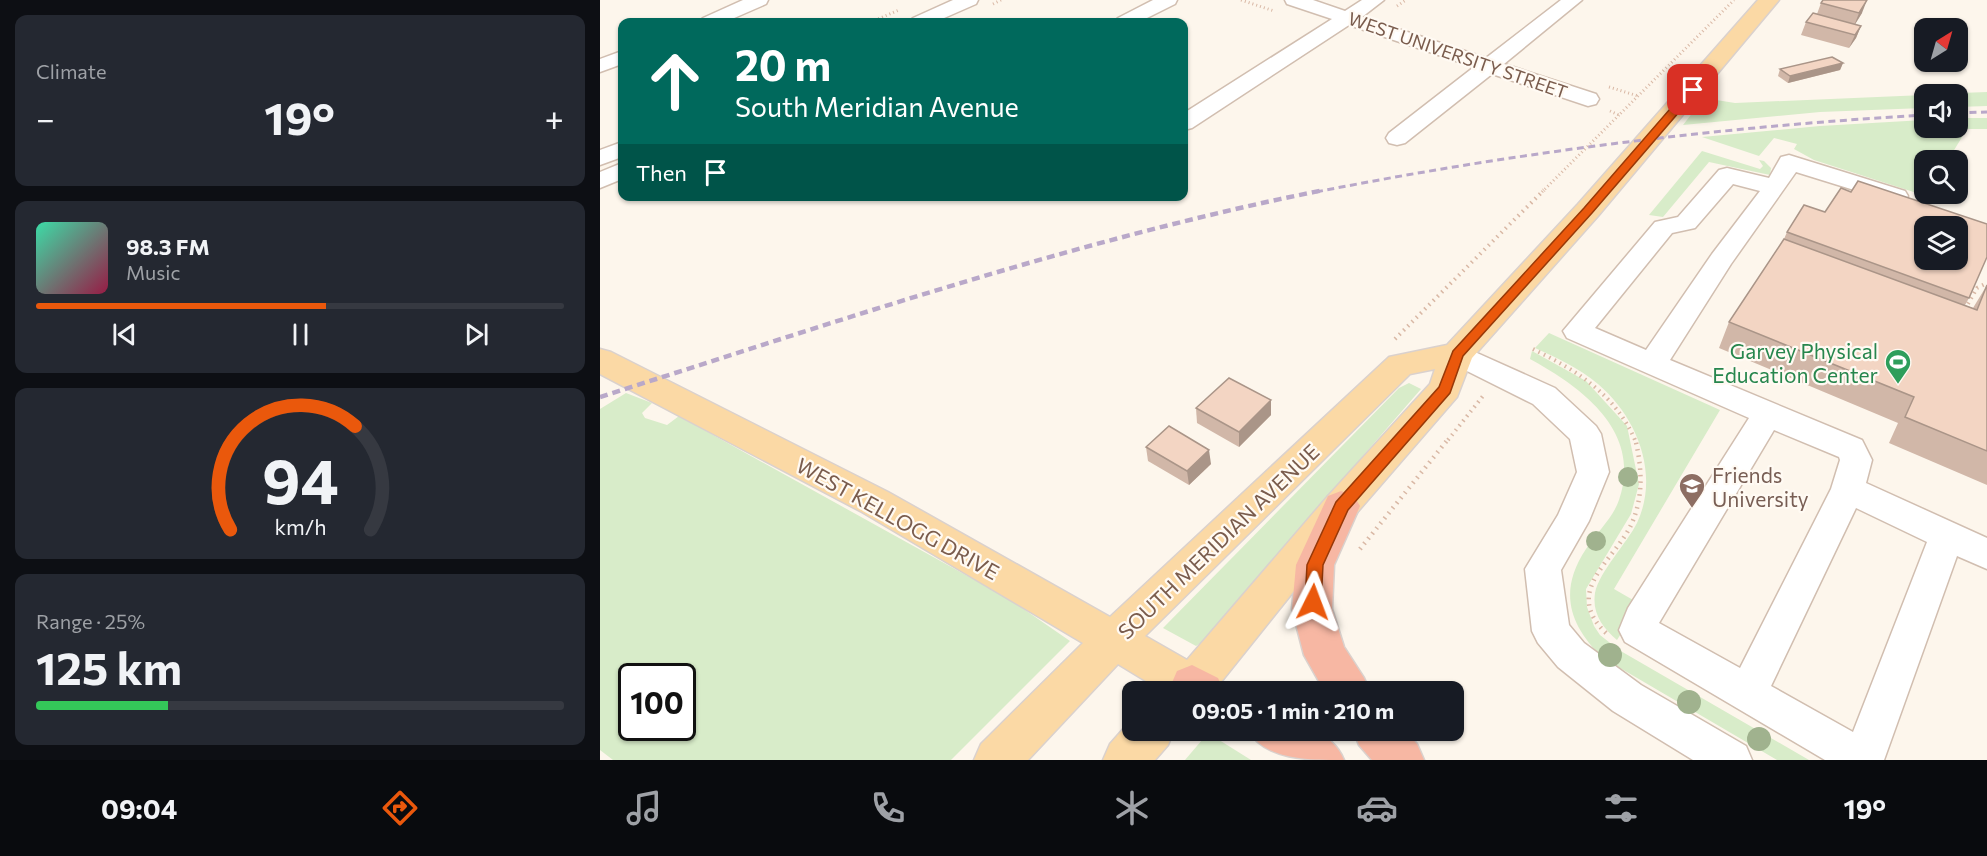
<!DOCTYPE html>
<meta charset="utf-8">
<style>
body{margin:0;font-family:Commissioner,sans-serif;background:#242831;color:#f1f3f6;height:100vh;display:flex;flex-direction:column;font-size:22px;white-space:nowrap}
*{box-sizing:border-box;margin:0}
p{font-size:20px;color:#9ea1a6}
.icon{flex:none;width:33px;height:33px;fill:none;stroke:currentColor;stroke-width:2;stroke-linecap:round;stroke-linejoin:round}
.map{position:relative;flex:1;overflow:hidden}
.drawer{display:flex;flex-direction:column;gap:15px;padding:15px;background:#0d0f14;width:600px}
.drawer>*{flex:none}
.banner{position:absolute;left:18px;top:18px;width:570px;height:183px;border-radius:12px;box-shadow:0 2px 4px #0004;background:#00695c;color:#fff;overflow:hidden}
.needle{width:39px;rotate:37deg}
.controls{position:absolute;left:1314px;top:18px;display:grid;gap:12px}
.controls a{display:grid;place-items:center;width:54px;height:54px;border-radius:12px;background:#171b24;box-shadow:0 2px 4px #0004;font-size:30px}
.speed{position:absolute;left:18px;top:663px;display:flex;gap:12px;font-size:30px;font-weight:700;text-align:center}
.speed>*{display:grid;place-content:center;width:78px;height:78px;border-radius:50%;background:#171b24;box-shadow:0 2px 4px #0004;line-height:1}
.speed .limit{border:3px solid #111;border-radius:9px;background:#fff;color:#111}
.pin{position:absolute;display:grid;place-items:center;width:51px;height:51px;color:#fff;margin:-26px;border-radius:12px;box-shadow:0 3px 9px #0006}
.me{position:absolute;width:66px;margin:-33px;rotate:3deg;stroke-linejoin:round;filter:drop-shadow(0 0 4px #0008)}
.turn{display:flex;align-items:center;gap:21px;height:126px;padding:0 18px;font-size:27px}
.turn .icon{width:78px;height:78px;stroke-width:2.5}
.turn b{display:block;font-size:42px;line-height:51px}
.then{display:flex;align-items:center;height:57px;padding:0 18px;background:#0003;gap:12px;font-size:22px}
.big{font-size:45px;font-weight:700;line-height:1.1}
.drawer .tile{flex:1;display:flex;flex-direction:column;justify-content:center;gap:9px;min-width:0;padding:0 21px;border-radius:12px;background:#242831}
.drawer .dial{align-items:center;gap:0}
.dial svg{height:156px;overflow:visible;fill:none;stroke:#363941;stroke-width:7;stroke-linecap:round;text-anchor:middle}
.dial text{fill:#f1f3f6;stroke:none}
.song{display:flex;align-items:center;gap:18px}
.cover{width:72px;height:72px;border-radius:9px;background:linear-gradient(135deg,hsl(160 70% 55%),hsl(340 70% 35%))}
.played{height:6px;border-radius:3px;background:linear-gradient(90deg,#ea580c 55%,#363941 55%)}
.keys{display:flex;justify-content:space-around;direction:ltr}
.heat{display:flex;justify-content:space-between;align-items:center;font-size:33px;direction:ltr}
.charge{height:9px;border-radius:4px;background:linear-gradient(90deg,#34c759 25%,#363941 0)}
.trip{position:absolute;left:522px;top:681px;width:342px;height:60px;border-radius:12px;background:#171b24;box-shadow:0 2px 4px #0004;font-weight:700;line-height:60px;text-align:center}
.tab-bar{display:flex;height:96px;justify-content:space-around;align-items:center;background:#090b0e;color:#9ea1a6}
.tab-bar .icon{width:42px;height:42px}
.tab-bar .on{color:#ea580c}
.tab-bar b{font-size:27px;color:#f1f3f6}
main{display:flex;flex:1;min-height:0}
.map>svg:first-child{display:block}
.green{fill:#d8ecc9;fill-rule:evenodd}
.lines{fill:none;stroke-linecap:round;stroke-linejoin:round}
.minor-casing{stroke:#d1beb0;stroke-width:3}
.major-casing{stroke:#dad1cd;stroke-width:3}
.highway-casing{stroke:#dad1cd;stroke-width:3}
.path-far2{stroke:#d9b8a5;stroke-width:3;stroke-dasharray:1 3;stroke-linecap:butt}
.path-far1{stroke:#d9b8a5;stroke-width:4;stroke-dasharray:1.5 4.5;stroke-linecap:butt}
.path{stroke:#d9b8a5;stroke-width:4.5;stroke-dasharray:1.5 5;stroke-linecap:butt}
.minor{fill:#fff;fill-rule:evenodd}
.major{fill:#fbd9a5;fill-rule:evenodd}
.highway{fill:#f7b7a3;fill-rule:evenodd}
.rail-far1{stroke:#b9a8c9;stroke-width:3;stroke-dasharray:7 4.5;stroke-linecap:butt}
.rail{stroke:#b9a8c9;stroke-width:4.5;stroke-dasharray:8 5;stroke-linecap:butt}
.tree{fill:#a0b28e}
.wall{fill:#d1b7a8}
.shaded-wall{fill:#aa9588}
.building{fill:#f3d5c3;stroke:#aa9588;stroke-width:1.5;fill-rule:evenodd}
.route{fill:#ea580c;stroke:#983908;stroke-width:1.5}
.labels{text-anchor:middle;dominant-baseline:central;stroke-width:4.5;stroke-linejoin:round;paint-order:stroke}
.far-street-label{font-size:18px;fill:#7a5c4d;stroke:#fffaf3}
.leisure-label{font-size:21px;fill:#27864d;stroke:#fffaf3;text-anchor:end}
.education-label{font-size:21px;fill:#785e54;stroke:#fffaf3;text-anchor:start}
.street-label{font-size:21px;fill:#7a5c4d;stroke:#fffaf3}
</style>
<main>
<section class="drawer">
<div class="tile"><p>Climate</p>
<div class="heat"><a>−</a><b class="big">19°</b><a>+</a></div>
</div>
<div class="tile">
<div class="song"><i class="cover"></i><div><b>98.3 FM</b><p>Music</p></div></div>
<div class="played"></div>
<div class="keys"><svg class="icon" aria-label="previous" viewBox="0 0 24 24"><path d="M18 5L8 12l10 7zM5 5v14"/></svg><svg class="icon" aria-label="pause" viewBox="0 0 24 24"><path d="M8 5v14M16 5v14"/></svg><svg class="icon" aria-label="next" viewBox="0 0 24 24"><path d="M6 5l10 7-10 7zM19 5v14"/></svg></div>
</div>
<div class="tile dial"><svg viewBox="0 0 100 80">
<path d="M14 69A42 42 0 1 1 86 69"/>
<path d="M14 69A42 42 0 0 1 78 16" stroke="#ea580c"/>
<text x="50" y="56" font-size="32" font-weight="700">94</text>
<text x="50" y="72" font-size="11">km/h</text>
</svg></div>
<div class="tile"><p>Range · 25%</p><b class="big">125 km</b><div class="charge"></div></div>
</section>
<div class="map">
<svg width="1387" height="760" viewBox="0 0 1387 760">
<rect width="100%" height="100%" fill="#fdf6ec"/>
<g class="green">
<polygon points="1387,92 1387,106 1358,107 1358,94 1334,94"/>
<polygon points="1324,95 1324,108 1220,112 1083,125 1104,98 1135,103"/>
<polygon points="1358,118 1387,118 1387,129 1367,129 1348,160 1324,160 1324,194 1328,194 1326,196 1214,160 1194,149 1197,144 1174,138 1159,156 1102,137 1220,126 1324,120 1324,128 1358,128"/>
<polygon points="1102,151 1160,169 1163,166 1159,160 1164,161 1171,168 1170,175 1109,162 1063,217 1049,215"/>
<path d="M949,333L1120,410L1014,589L1040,604L1017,640C1002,627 992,613 995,593C999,572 1027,543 1037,523C1060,474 1037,417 998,384C979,368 957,358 935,348Z"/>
<path d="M932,351L986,381L1027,426L1039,484L1031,514L986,589L987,607L994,626L1000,635L1019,650L1209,760H1177L1003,658C969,625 958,591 986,549C996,533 1013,518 1019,500C1043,431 981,387 930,359Z"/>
<polygon points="809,383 821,389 601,643 596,646 563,628 799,388"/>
<path d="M26,393L52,403L42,413L45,418L67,425L79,416L409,599L470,641L351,760H13L0,750V409ZM32,676H82V728H32Z"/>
<polygon points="608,733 651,760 585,760"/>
</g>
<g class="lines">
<g class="minor-casing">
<g id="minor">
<polygon points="143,0 168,0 166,4 125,22 100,22 103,18"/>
<polygon points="353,0 378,0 376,4 335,22 310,22 313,18"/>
<polygon points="553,0 577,0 575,4 539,22 515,22 518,18"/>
<polygon points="685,0 713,0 745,11 762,0 784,0 762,17 886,58 961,0 982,0 904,64 996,94 999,99 996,104 988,106 892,74 805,143 797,145 789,143 786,138 789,133 874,67 749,25 592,128 584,130 584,113 732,19 687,4"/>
<polygon points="22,51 22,64 0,72 0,59"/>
<polygon points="22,142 22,157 0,165 0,150"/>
<path d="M1189,155L1305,191L1308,196L1305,201L1296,203L1196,172L1131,264L1070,360L1262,440L1272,460L1266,483L1387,538V569L1357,556L1284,760H1225L1025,642L1019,630L1028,608L1149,418L967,338L963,331L1055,222L1078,217L1119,170L1127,168L1169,178L1181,157ZM1133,184L1160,191L1112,254L1046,350L995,328L1072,233L1095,228ZM1174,430L1239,457L1240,460L1231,489L1140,668L1059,623ZM1256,508L1327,542L1253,732L1171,686Z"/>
<polygon points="22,163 22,179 0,188 0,172"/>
<polygon points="857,344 955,388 996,426 1001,434 1009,472 989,521 961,570 969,625 984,643 1041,685 1146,746 1152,760 1093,760 1013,711 958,667 938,643 932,631 925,569 958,515 977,472 970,439 933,404 847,361 842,354 847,347"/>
</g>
</g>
<g class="major-casing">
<g id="major">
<path d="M1158,0H1179L998,216L872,358L857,397L754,516L613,692H564L518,664L428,760H374L381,744L483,643L262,512L0,374V349L11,352L288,492L510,617L789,357L847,345L978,204ZM835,369L830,384L728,496L587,660L545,636L810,374Z"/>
<polygon points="532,719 532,730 574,730 568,745 555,760 503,760 510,744"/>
</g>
</g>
<g class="highway-casing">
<g id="highway">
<polygon points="741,491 754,496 760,506 734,565 732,609 744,647 764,678 770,692 725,692 704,655 692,609 696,565 728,496"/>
<polygon points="592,665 618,678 624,692 574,692 571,685 577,671"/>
<path d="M648,730C685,730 727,720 744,760C708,760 665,760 648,730Z"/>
<polygon points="753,730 804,730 817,744 824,760 772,760 759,745"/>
</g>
</g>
<g class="path-far2">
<polyline points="641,0 674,11"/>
<polyline points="393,4 401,0"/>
<polyline points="797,6 806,0"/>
<polyline points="271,22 299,10"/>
<polyline points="1009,87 1038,96"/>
<polyline points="1010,111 1019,115 1134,0"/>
<polyline points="942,192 1019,115"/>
</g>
<g class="path-far1">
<polyline points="1365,309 1377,288 1387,283"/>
<polyline points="795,339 944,190"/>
<path d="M933,349C976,370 1015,394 1035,440"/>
<polyline points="848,440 883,396"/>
</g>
<g class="path">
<polyline points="760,549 849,438"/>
<path d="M1006,633C962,591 1014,561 1031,525C1044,497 1042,467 1035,438"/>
</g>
<use href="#minor" class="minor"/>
<use href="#major" class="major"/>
<use href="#highway" class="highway"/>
<g class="rail-far1">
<polyline points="1358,113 1387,112"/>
<path d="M716,192C918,152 1119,127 1324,115"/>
</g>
<path class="rail" d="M0,397C239,321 478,239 724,190"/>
</g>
<g class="tree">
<circle cx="1028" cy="477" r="10"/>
<circle cx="996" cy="541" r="10"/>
<circle cx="1010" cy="655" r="12"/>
<circle cx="1089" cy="702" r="12"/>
<circle cx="1159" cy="739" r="12"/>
</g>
<g class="wall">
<polygon points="1221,3 1262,13 1255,24 1261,26 1256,38 1249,48 1201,35 1206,22 1217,14"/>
<polygon points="1243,63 1240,70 1188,83 1178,76 1180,69"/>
<polygon points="1187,232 1369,298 1365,305 1373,308 1387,285 1387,485 1289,443 1298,423 1119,348 1129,322 1184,239"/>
<polygon points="671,400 671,415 639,447 597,423 596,408"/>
<polygon points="546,447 611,464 589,485 548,461"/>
</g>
<g class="shaded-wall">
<polygon points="1267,0 1262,13 1254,26 1259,13"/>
<polygon points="1261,26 1256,38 1249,48 1255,35"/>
<polygon points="1243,63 1240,70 1188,83 1190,76"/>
<polygon points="671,400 671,415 639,447 639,432"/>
<polygon points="609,450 611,464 589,485 587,471"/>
</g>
<g class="building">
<polygon points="1223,0 1267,0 1259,13 1221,3"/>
<polygon points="1213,13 1261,26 1255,35 1206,22"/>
<polygon points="1232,57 1243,63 1190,76 1180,69"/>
<path d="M1258,181L1387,224V257L1369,298L1187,232L1204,205L1225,212L1241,188L1251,192ZM1324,226H1358V260H1324Z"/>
<polygon points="1184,239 1377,310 1387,285 1387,451 1305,417 1314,397 1129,322"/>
<polygon points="629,378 671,400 639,432 596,408"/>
<polygon points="569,426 609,450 587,471 546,447"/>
</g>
<polygon class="route" points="1089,87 1098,90 992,213 863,356 850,393 748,510 723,565 721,602 719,607 713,609 707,607 705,602 707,565 736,502 839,387 853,351 984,208"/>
<defs>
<g id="stadium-pin" transform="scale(1.35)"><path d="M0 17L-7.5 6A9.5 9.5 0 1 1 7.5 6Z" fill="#2e9e5b" stroke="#fffaf3"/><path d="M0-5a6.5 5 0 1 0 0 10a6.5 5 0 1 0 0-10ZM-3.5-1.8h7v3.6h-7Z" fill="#fff"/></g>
<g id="university-pin" transform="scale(1.35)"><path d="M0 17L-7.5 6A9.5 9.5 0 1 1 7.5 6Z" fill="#8d6e63" stroke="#fffaf3"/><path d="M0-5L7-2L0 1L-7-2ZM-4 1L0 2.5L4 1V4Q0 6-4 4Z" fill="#fff"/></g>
</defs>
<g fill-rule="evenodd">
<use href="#stadium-pin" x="1298" y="362"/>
<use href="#university-pin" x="1092" y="486"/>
</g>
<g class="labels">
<g class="far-street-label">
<text transform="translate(858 55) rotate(19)">WEST UNIVERSITY STREET</text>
</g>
<g class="leisure-label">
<text x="1278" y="350">Garvey Physical<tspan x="1278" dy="24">Education Center</tspan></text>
</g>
<g class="education-label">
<text x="1112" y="474">Friends<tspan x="1112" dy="24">University</tspan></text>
</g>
<g class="street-label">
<text transform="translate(298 518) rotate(29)">WEST KELLOGG DRIVE</text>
<text transform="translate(618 541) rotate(-44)">SOUTH MERIDIAN AVENUE</text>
</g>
</g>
</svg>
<div class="controls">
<a><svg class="needle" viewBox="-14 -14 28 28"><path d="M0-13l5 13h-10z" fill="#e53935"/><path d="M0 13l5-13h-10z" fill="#9ea1a6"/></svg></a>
<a><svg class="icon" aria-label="sound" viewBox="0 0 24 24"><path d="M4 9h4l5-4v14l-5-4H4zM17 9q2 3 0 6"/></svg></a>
<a><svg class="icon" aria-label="search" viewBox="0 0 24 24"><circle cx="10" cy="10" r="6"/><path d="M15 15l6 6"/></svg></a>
<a><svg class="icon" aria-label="layers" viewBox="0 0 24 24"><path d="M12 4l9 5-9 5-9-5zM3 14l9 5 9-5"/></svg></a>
</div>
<div class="speed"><div class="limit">100</div></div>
<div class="pin" style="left:1093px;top:90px;background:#d93025"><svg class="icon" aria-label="arrive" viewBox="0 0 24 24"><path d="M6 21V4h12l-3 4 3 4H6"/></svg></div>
<svg class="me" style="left:713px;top:602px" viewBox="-20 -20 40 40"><path d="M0-17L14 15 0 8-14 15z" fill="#ea580c" stroke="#fff" stroke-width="4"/></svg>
<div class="trip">09:05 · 1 min · 210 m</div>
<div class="banner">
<div class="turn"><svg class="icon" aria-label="ahead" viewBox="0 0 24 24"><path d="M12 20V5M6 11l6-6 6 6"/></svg><div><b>20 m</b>South Meridian Avenue</div></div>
<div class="then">Then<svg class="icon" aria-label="arrive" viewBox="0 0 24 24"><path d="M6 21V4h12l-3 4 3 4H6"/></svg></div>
</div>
</div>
</main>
<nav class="tab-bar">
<b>09:04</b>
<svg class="icon on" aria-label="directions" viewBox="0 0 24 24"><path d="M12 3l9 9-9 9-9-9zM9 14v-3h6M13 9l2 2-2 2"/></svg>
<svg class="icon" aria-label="music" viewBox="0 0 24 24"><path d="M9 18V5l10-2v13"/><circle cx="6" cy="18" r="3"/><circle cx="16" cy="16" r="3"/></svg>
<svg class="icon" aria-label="phone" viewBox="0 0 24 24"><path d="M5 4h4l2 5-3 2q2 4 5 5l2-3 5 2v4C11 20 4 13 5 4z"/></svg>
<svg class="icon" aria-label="climate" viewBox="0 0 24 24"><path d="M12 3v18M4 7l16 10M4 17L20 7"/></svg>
<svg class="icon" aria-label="car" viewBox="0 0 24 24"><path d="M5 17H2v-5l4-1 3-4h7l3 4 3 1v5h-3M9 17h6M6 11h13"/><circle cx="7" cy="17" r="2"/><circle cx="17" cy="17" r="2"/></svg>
<svg class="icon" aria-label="filters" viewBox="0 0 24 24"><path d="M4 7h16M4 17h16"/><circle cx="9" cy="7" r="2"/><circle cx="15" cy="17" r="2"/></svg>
<b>19°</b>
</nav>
